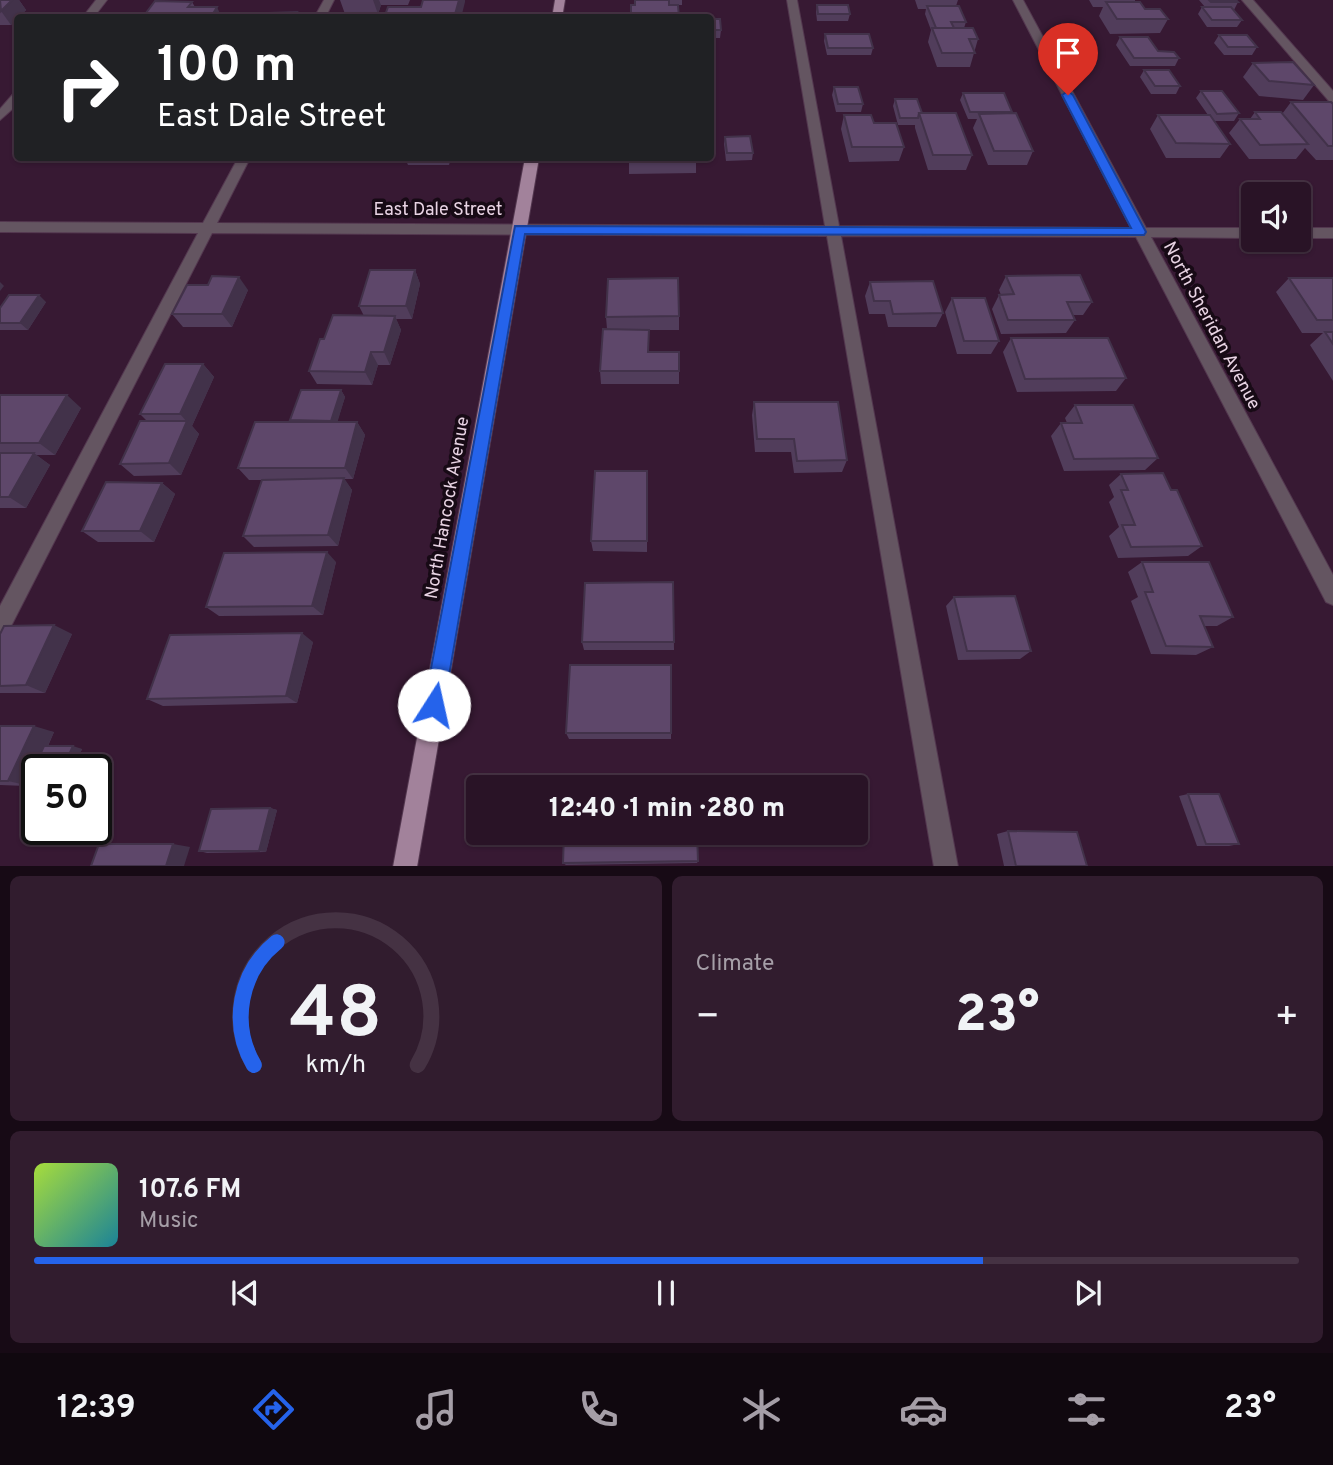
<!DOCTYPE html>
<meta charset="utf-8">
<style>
body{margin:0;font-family:Overpass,sans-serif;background:#311c2e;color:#f1f3f6;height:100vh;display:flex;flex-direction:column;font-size:26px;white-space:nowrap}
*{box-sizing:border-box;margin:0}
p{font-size:23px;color:#a59ea7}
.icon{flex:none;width:38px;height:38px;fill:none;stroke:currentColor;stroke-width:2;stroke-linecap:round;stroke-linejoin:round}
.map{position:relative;height:866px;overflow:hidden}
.details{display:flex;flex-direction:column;gap:10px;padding:10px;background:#170a15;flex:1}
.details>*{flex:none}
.banner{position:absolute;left:14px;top:14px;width:700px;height:147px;border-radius:7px;box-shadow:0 2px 5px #0004,0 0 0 2px #453243;background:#202124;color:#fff;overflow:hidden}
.fabs{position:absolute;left:1241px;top:182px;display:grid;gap:14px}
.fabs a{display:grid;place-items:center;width:70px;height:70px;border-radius:7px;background:#291326;box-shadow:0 2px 5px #0004,0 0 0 2px #453243;font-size:35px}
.speed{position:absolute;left:21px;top:754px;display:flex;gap:14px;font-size:35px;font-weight:700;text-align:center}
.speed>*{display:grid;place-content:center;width:91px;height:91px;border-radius:50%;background:#291326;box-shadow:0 2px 5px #0004,0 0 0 2px #453243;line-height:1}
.speed .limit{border:4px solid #111;border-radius:10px;background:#fff;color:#111}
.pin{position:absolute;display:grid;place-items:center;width:60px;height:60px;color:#fff;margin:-72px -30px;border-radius:50% 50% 50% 0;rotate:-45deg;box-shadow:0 0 7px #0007}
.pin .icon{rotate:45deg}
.me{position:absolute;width:77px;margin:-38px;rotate:10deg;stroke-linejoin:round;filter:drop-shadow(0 0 5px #0008)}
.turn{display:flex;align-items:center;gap:24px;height:147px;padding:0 28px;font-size:32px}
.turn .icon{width:91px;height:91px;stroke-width:2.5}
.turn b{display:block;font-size:49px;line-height:60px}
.big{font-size:52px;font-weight:800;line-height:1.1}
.details .tile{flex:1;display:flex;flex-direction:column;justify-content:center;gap:10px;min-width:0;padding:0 24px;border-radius:10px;background:#311c2e}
.details .dial{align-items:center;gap:0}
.dial svg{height:182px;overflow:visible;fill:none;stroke:#453243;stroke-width:7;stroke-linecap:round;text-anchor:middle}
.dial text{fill:#f1f3f6;stroke:none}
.song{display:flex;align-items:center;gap:21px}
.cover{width:84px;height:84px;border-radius:10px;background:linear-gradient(135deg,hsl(80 70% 55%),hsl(190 70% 35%))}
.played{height:7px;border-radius:4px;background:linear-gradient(90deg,#2563eb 75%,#453243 75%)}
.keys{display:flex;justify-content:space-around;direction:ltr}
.heat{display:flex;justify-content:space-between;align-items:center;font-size:38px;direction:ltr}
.details .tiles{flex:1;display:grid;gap:10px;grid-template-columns:1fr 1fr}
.tile:last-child{grid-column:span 2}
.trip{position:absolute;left:466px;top:775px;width:402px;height:70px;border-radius:7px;background:#291326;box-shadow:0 2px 5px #0004,0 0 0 2px #453243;font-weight:800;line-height:70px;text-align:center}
.menu{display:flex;height:112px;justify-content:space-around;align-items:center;background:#10080f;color:#a59ea7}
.menu .icon{width:49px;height:49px}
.menu .active{color:#2563eb}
.menu b{font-size:32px;color:#f1f3f6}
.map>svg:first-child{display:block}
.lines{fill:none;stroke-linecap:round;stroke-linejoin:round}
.minor-casing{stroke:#53374f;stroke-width:2}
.major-casing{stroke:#53374f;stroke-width:2}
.minor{fill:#645561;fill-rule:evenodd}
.major{fill:#a2829b;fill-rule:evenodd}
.wall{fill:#513d5b}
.shaded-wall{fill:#42324a}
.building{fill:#5e476a;stroke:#42324a;stroke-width:2}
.route{fill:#2563eb;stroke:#184099;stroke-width:2}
.labels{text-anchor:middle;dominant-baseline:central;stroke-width:7;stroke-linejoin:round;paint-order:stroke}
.street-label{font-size:18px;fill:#e9d4e4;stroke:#170a15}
</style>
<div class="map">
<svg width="1333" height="867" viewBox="0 0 1333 867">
<rect width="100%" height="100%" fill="#371933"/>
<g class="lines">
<g class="minor-casing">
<g id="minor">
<polygon points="96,0 107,0 93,18 82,18"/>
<polygon points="324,0 334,0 325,18 314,18"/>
<polygon points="787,0 797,0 839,226 1131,228 1013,0 1023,0 1146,228 1253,228 1253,238 1151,237 1333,575 1333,605 1326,602 1136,237 841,236 958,867 934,867 827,236 212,233 7,634 0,637 0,606 198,233 0,232 0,222 203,223 238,158 250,158 217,223 825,226"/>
<polygon points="1242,0 1253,0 1333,91 1333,102 1329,101"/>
<polygon points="14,93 18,93 18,104 0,120 0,109"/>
<rect x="1298" y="228" width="35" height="10"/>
</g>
</g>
<g class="major-casing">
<g id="major">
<polygon points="555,0 565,0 562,18 552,18"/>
<polygon points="525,158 539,158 417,867 393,867"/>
</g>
</g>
<use href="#minor" class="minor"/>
<use href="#major" class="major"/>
</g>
<g class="wall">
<polygon points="0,0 19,0 26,10 11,25 0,25"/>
<polygon points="340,0 410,0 408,5 381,5 378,14 345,14"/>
<rect x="635" y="0" width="47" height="5"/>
<polygon points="915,0 958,0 956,6 966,22 964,28 978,39 970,67 937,67 928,42 931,30 925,14 926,9 918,9"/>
<polygon points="1089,0 1135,0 1135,1 1125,2 1145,9 1168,19 1160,33 1110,34 1099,16 1103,7 1093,7"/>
<polygon points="1199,0 1236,0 1238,2 1234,10 1242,20 1237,27 1207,27 1198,14 1202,7 1205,7"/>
<polygon points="192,2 195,7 222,18 143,18 143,17"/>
<polygon points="817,5 850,14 848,21 817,21 816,12"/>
<polygon points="710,19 721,30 720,38 710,38"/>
<polygon points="825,34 873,48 871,55 827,55 824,41"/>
<polygon points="1219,35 1257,47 1252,55 1224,55 1214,43"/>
<polygon points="1120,37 1158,51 1179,58 1175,66 1130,66 1116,45"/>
<polygon points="1253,63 1314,85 1303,100 1259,96 1243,77"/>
<polygon points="1144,70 1180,86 1176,94 1151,94 1140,77"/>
<polygon points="834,87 863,104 861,112 836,112 832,95"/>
<polygon points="1201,91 1239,113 1234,121 1214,121 1230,144 1220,158 1166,158 1150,129 1158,115 1208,115 1196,98"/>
<polygon points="963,93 1012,112 1012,113 1033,151 1027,165 988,165 973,128 977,119 968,119 960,100"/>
<polygon points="895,99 922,113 972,155 966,170 928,170 915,128 915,125 898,125 893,106"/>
<polygon points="1291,102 1333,104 1333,160 1316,160 1305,148 1296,159 1249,159 1229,133 1240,119 1250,119 1255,112 1282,114"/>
<polygon points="844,115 874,123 904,147 899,161 849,162 841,129"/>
<polygon points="725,137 753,153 752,160 726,161 724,144"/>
<polygon points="39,158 124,158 121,161 43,162"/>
<polygon points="128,158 222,158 220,160 130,161"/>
<polygon points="267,158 319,158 317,163 270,163"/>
<polygon points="343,158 389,158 387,162 344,161"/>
<polygon points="405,158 451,158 449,165 408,165"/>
<polygon points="629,158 696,158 696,173 629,174"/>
<polygon points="415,270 420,284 412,319 396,319 401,330 390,365 378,365 372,385 317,384 309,371 324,339 364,316 359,306"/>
<polygon points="1006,276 1092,302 1083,315 1073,315 1075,320 1066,333 1001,334 992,309 999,295 1001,295 999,290"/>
<polygon points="1289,278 1333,278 1333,381 1310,345 1323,333 1302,333 1276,292"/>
<polygon points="870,282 943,313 936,327 888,327 885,314 869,314 865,296"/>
<polygon points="208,285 248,290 232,327 183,327 172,314"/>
<polygon points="952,298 999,341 991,354 957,354 945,312"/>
<polygon points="46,302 28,330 0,330 0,308"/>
<polygon points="679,316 679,330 649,330 649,352 679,352 679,384 601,384 600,371 607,329 606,317"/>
<polygon points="1011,338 1126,378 1116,391 1017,392 1003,352"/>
<polygon points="203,364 214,377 192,426 199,434 181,475 134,476 120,464 147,421 140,414"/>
<polygon points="341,390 345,397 337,422 357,422 365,435 353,479 344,479 352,490 338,546 254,547 243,536 262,480 249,480 238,468 292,422 290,420"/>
<polygon points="0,395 81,408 55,455 36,455 50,465 26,508 0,508"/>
<polygon points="754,402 847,460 842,472 794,473 791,452 755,452 752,415"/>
<polygon points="1075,405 1158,458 1145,470 1064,471 1051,436 1061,423 1067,423 1065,418"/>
<polygon points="647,471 647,552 593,551 591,541"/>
<polygon points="1121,474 1171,490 1202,546 1188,556 1118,558 1109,536 1119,527 1109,502 1114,497 1109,485"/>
<polygon points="162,483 175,494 154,542 98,542 82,531"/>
<polygon points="336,562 323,615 219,616 206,607"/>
<polygon points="1142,562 1233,617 1217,626 1204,626 1213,647 1196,655 1151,654 1131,601 1138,597 1128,572"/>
<polygon points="673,582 674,650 584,650 582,642"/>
<polygon points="954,597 1031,651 1020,659 958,660 946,606"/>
<polygon points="0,634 72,634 45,693 0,693"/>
<polygon points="313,642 297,703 163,706 147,699"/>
<polygon points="671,665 671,739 569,739 566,733"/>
<polygon points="0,726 54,732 48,746 82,749 73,770 37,770 37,797 22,795 26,786 0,785"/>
<polygon points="1188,794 1239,844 1229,846 1197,846 1179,796"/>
<polygon points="270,808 277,810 266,852 207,853 199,851"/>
<polygon points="1008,831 1087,866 1004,866 997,834"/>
<polygon points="698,861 697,863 566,865 563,863"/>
</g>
<g class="shaded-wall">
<polygon points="12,0 19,0 26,10 11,25 1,11"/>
<polygon points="373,0 379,0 381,5 378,14"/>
<polygon points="459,0 465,0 465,2 461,18 454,18"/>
<polygon points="217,7 222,18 211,18 211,17"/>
<polygon points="415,270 420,284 412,319 406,306"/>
<polygon points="239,277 248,290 232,327 222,314"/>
<polygon points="0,282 4,286 0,291"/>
<polygon points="39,295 46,302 28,330 20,323"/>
<polygon points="395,316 401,330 390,365 384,352"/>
<polygon points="371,352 378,365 372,385 365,372"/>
<polygon points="203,364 214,377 192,426 199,434 181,475 169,463 187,422 180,414"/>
<polygon points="341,390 345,397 336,427 331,421"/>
<polygon points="67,395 81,408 55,455 39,443"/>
<polygon points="357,422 365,435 353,479 345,468"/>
<polygon points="34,453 50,465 26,508 9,497"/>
<polygon points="344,478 352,490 338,546 328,535"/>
<polygon points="162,483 175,494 154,542 140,531"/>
<polygon points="327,552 336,562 323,615 312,606"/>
<polygon points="54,625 72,634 45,693 26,685"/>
<polygon points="302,633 313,642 297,703 286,696"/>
<polygon points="34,726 54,732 30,786 8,781"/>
<polygon points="73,746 82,749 73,770 62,770"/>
<polygon points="270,808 277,810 266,852 259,851"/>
<polygon points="173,844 190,847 184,866 166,866"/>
</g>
<g class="building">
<polygon points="0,0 12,0 1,11"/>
<polygon points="423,0 459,0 454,18 384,18 388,7 421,7"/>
<polygon points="635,0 669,0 669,5 678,5 679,18 631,18 631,5 635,5"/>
<polygon points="1209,0 1236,0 1238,2 1211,2"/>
<polygon points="155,1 192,2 188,7 217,7 211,17 143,17"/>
<polygon points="1106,2 1140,2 1145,9 1160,9 1168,19 1117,19"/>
<polygon points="817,5 848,5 850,14 818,14"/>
<polygon points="927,6 959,6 966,22 951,22 954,28 936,28"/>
<polygon points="1202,7 1231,7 1242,20 1212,20"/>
<polygon points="297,12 294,18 265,18 268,13"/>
<polygon points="710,19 720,19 721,30 710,30"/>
<polygon points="932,28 973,28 978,39 969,39 975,53 942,53"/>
<polygon points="825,34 869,34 873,48 828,48"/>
<polygon points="1219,35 1247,35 1257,47 1228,47"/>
<polygon points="1120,37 1148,37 1158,51 1174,52 1179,58 1134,58"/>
<polygon points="1293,62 1314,85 1269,81 1253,63"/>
<polygon points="1144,70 1169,70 1180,86 1155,86"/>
<polygon points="834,87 858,87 863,104 838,104"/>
<polygon points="1201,91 1222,91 1239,113 1217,114"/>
<polygon points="963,93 1004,93 1012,112 970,112"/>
<polygon points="895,99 917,99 922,113 919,113 918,118 900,118"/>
<polygon points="1291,102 1331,102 1333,104 1333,146 1328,146"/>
<polygon points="1255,112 1281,112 1308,144 1260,145 1240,119 1260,119"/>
<polygon points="919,113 956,113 972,155 933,155"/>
<polygon points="1016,113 1033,151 994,151 979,114"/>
<polygon points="844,115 871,115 874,123 896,123 904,147 852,147"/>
<polygon points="1158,115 1210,115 1230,144 1176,143"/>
<polygon points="750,136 753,153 727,153 725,137"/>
<polygon points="629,158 696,158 696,159 628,160"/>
<polygon points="370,270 415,270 406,306 359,306"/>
<polygon points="1080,275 1092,302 1067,302 1075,320 1008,320 999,295 1014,294 1006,276"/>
<polygon points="212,276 239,277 222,314 172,314 187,285 208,285"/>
<polygon points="678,278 679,316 606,317 608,279"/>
<polygon points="1289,278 1333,278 1333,320 1317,320"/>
<polygon points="933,281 943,313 893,314 890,301 874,301 870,282"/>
<polygon points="9,295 39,295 20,323 0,323 0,308"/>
<polygon points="952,298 985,298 999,341 964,341"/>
<polygon points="333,315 395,316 384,352 371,352 365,372 309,371 320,339 324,339"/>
<polygon points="603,329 649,330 648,352 679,352 679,371 600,371"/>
<polygon points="1325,332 1333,332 1333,344"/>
<polygon points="1011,338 1108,338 1126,378 1025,379"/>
<polygon points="165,364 203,364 180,414 140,414"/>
<polygon points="301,390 341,390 331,421 290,420"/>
<polygon points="0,395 67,395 39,443 0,443"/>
<polygon points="754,402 838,402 847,460 797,461 794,439 757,439"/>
<polygon points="1075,405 1133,405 1158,458 1074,459 1061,423 1082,423"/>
<polygon points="140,421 187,421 169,463 120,464"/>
<polygon points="255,422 357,422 345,468 238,468"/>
<polygon points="0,453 34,453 9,497 0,497"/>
<polygon points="595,471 647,471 647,541 591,541"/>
<polygon points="1163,473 1171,490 1177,490 1202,546 1131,547 1122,525 1135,525 1121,490 1128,490 1121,474"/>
<polygon points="344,478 328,535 243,536 262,480"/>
<polygon points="106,482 162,483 140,531 82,531"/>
<polygon points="327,552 312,606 206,607 224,553"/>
<polygon points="1142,562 1209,562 1233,617 1200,616 1213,647 1166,646 1145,592 1153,592"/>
<polygon points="673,582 674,642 582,642 585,583"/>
<polygon points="1015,596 1031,651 967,651 954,597"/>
<polygon points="54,625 26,685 0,686 0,634 4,626"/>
<polygon points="302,633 286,696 147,699 170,635"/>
<polygon points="570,665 671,665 671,733 566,733"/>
<polygon points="0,726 34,726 8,781 0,781"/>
<polygon points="44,746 73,746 62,770 37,770 37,795 22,795"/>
<polygon points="695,782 696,788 567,788 567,783"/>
<polygon points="1188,794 1219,794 1239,844 1206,844"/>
<polygon points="270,808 259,851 199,851 211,809"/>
<polygon points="1008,831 1077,832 1087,866 1016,866"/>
<polygon points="564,833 697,833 698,861 563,863"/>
<polygon points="99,844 173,844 166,866 91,866"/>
</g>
<polygon class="route" points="1068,91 1073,95 1146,232 1144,235 525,234 444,705 441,712 434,715 427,712 424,705 515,226 1131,228 1062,95"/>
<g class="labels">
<g class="street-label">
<text x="438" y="210">East Dale Street</text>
<text transform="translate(1211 326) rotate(62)">North Sheridan Avenue</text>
<text transform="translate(448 508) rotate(-80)">North Hancock Avenue</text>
</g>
</g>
</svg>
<div class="fabs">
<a><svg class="icon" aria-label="sound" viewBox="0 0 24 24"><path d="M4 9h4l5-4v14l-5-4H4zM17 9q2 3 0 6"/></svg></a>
</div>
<div class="speed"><div class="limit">50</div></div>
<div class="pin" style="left:1068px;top:95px;background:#d93025"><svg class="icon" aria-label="arrive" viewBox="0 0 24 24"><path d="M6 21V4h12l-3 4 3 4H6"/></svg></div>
<svg class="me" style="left:434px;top:705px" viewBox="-20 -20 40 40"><circle r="19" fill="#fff"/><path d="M0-13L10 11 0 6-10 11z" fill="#2563eb"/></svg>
<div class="trip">12:40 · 1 min · 280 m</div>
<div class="banner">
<div class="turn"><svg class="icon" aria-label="right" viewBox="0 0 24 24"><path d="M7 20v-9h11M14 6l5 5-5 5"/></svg><div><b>100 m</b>East Dale Street</div></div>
</div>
</div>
<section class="details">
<div class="tiles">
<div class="tile dial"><svg viewBox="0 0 100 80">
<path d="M14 69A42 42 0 1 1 86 69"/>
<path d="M14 69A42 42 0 0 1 24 15" stroke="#2563eb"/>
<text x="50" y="56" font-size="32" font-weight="700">48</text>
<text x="50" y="72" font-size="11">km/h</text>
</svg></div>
<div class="tile"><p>Climate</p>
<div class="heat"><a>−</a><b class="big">23°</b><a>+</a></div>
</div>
<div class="tile">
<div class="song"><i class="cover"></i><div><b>107.6 FM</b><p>Music</p></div></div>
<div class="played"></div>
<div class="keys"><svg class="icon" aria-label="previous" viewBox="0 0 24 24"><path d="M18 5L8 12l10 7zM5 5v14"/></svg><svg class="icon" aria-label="pause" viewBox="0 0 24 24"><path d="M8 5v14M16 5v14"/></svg><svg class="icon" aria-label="next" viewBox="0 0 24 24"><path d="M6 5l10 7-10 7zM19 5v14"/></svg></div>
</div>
</div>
</section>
<nav class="menu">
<b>12:39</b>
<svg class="icon active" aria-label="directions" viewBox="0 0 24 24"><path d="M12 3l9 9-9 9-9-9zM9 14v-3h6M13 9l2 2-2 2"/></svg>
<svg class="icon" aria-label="music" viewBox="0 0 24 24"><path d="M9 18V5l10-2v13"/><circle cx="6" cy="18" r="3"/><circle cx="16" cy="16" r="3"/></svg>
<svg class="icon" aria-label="phone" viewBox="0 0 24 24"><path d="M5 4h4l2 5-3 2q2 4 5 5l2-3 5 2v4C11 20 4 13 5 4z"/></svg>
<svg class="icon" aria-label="climate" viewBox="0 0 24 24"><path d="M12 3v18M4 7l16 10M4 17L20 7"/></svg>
<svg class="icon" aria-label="car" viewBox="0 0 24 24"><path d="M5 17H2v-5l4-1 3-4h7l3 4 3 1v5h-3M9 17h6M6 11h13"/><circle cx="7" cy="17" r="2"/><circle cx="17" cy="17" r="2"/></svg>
<svg class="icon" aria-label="filters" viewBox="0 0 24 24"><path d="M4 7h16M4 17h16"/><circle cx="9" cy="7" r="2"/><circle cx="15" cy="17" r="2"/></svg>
<b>23°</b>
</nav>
